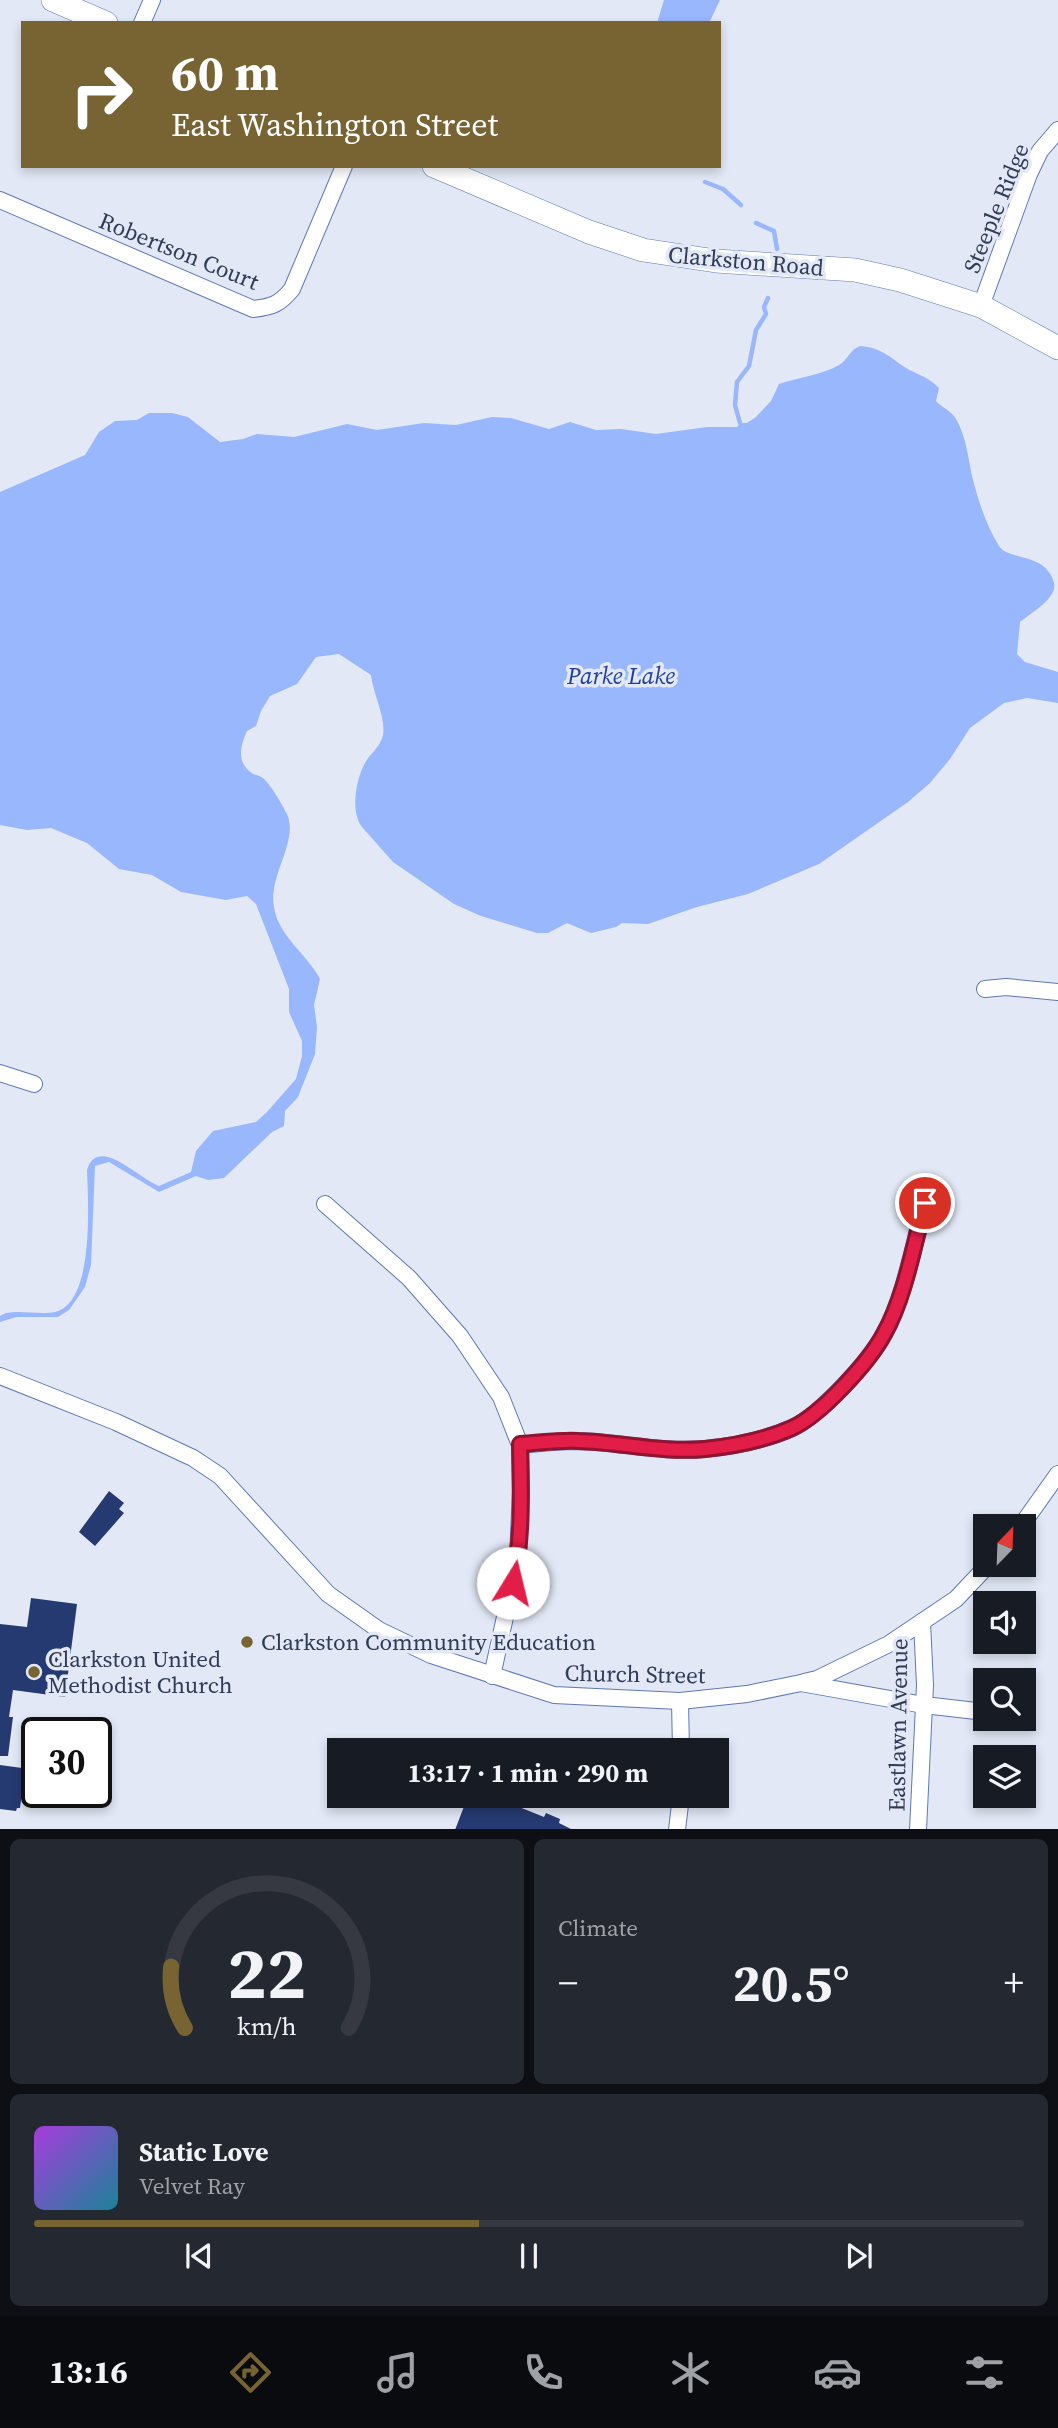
<!DOCTYPE html>
<meta charset="utf-8">
<style>
body{margin:0;font-family:"Source Serif 4",serif;background:#242831;color:#f1f3f6;height:100vh;display:flex;flex-direction:column;font-size:26px;white-space:nowrap}
*{box-sizing:border-box;margin:0}
p{font-size:23px;color:#9ea1a6}
.icon{flex:none;width:38px;height:38px;fill:none;stroke:currentColor;stroke-width:2;stroke-linecap:round;stroke-linejoin:round}
.map{position:relative;height:1829px;overflow:hidden}
.panel{display:flex;flex-direction:column;gap:10px;padding:10px;background:#0d0f14;flex:1}
.panel>*{flex:none}
.guide{position:absolute;left:21px;top:21px;width:700px;height:147px;border-radius:0px;box-shadow:0 4px 10px #0003;background:#786433;color:#fff;overflow:hidden}
.needle{width:46px;rotate:23deg}
.tools{position:absolute;left:973px;top:1514px;display:grid;gap:14px}
.tools a{display:grid;place-items:center;width:63px;height:63px;border-radius:0px;background:#171b24;box-shadow:0 4px 10px #0003;font-size:35px}
.speed{position:absolute;left:21px;top:1717px;display:flex;gap:14px;font-size:35px;font-weight:700;text-align:center}
.speed>*{display:grid;place-content:center;width:91px;height:91px;border-radius:50%;background:#171b24;box-shadow:0 4px 10px #0003;line-height:1}
.speed .limit{border:4px solid #111;border-radius:10px;background:#fff;color:#111}
.pin{position:absolute;display:grid;place-items:center;width:60px;height:60px;color:#fff;margin:-30px;border:4px solid #fff;border-radius:50%;box-shadow:0 2px 7px #0007}
.me{position:absolute;width:77px;margin:-38px;rotate:9deg;stroke-linejoin:round;filter:drop-shadow(0 0 5px #0008)}
.turn{display:flex;align-items:center;gap:24px;height:147px;padding:0 35px;font-size:32px}
.turn .icon{width:91px;height:91px;stroke-width:2.5}
.turn b{display:block;font-size:49px;line-height:60px}
.big{font-size:52px;font-weight:700;line-height:1.1}
.panel .widget{flex:1;display:flex;flex-direction:column;justify-content:center;gap:10px;min-width:0;padding:0 24px;border-radius:10px;background:#242831}
.panel .dial{align-items:center;gap:0}
.dial svg{height:182px;overflow:visible;fill:none;stroke:#363941;stroke-width:7;stroke-linecap:round;text-anchor:middle}
.dial text{fill:#f1f3f6;stroke:none}
.song{display:flex;align-items:center;gap:21px}
.cover{width:84px;height:84px;border-radius:10px;background:linear-gradient(135deg,hsl(280 70% 55%),hsl(190 70% 35%))}
.played{height:7px;border-radius:4px;background:linear-gradient(90deg,#786433 45%,#363941 45%)}
.keys{display:flex;justify-content:space-around;direction:ltr}
.heat{display:flex;justify-content:space-between;align-items:center;font-size:38px;direction:ltr}
.panel .tiles{flex:1;display:grid;gap:10px;grid-template-columns:1fr 1fr}
.widget:last-child{grid-column:span 2}
.trip{position:absolute;left:327px;top:1738px;width:402px;height:70px;border-radius:0px;background:#171b24;box-shadow:0 4px 10px #0003;font-weight:700;line-height:70px;text-align:center}
.menu{display:flex;height:112px;justify-content:space-around;align-items:center;background:#090b0e;color:#9ea1a6}
.menu .icon{width:49px;height:49px}
.menu .selected{color:#786433}
.menu b{font-size:32px;color:#f1f3f6}
.map>svg:first-child{display:block}
.water{fill:#99b7fc}
.lines{fill:none;stroke-linecap:round;stroke-linejoin:round}
.stream{stroke:#99b7fc;stroke-width:4.5}
.building{fill:#263a72}
.street-casing{stroke:#5f78b4;stroke-width:18}
.secondary-casing{stroke:#5f78b4;stroke-width:24}
.street{stroke:#fff;stroke-width:16}
.secondary{stroke:#fff;stroke-width:23}
.route-casing{stroke:#92132f;stroke-width:18}
.route{stroke:#e11d48;stroke-width:12}
.poi-dot{fill:#786433;stroke:#e2e8f6;stroke-width:2.5}
.labels{text-anchor:middle;dominant-baseline:central;stroke-width:7;stroke-linejoin:round;paint-order:stroke}
.street-label{font-size:23px;fill:#303b56;stroke:#e2e8f6}
.poi-label{font-size:23px;fill:#303b56;stroke:#e2e8f6;text-anchor:start}
.water-label{font-size:24px;font-style:italic;fill:#213e9f;stroke:#e2e8f6}
</style>
<div class="map">
<svg width="1058" height="1830" viewBox="0 0 1058 1830">
<rect width="100%" height="100%" fill="#e2e8f6"/>
<g class="water">
<polygon points="664,0 720,0 709,23 657,23"/>
<path d="M860,346C877,347 887,354 900,364C913,374 927,375 939,388L936,401C942,408 951,410 956,419C966,436 968,457 972,476C978,500 986,525 999,546C1008,561 1046,552 1054,583C1058,598 1029,614 1020,622L1017,654L1025,662L1058,672V703L1027,698L1004,703L970,728L950,759L930,783L908,802L819,864L748,894L697,907L648,924L622,923L616,927L591,933L567,923L548,933H537L481,916L454,904L393,862L362,827C350,812 356,779 365,763C370,753 380,748 383,735C386,717 373,694 371,675L339,654L316,657L297,684L270,696L261,711L256,726L247,731C240,746 236,763 253,774C256,775 260,776 263,778C271,785 282,804 287,814C299,842 268,875 274,907C278,936 308,955 320,979L314,1005L317,1027L315,1054L298,1097L285,1111L284,1126L272,1132L224,1178L208,1180L196,1176L159,1192L109,1162L95,1166L91,1265L85,1287L69,1310L58,1317H16L0,1322V1316L6,1313C22,1310 40,1315 55,1312C95,1303 88,1201 87,1170C98,1134 140,1180 159,1186L191,1172L196,1151L213,1131L256,1122L266,1113L296,1079L302,1056V1041L289,1012V989L256,904L247,896L226,900L181,892L152,875L119,869L87,843L51,828L27,830L0,825V492L85,455L99,432L115,421L137,420L149,413H172L188,417L220,442L243,439L257,434L294,437L347,424L377,430L424,423L456,425L492,417L511,418L549,429L570,422L596,430L621,429L656,434L707,427H737L740,423H747L756,417L771,401L779,384C797,378 824,374 839,365C849,359 849,350 860,346Z"/>
</g>
<g class="lines">
<g class="stream">
<polyline points="705,182 723,189 741,205"/>
<polyline points="756,223 774,231 777,249"/>
<polyline points="740,423 735,405 737,382 749,366 756,330 766,314 764,307 768,298"/>
</g>
</g>
<g class="building">
<polygon points="109,1491 124,1503 119,1509 124,1513 95,1546 79,1532"/>
<polygon points="31,1598 77,1604 65,1697 13,1690 9,1717 13,1717 8,1756 0,1756 0,1624 27,1627"/>
<polygon points="0,1765 22,1768 22,1771 25,1771 20,1808 17,1808 16,1811 0,1809"/>
<polygon points="468,1796 500,1796 499,1799 544,1817 546,1813 560,1819 559,1823 573,1830 455,1830"/>
</g>
<g class="lines">
<g class="street-casing">
<g id="street">
<polyline points="142,23 152,0"/>
<path d="M0,200L253,309C272,307 280,304 292,289L344,166"/>
<polyline points="981,306 1029,174 1040,151 1058,130"/>
<polyline points="985,989 1006,987 1058,992"/>
<polyline points="0,1073 34,1084"/>
<path d="M325,1204L409,1278L460,1336L501,1397L520,1445C539,1443 559,1441 578,1441C620,1442 662,1453 705,1449C734,1446 765,1440 792,1428C820,1415 869,1362 884,1334C904,1299 914,1243 925,1203"/>
<polyline points="0,1376 116,1422 193,1458 220,1476 328,1594 379,1630 431,1655 554,1695 680,1701 747,1694 801,1683 924,1705 985,1712"/>
<polyline points="1021,1526 1058,1474"/>
<polyline points="492,1676 518,1558 521,1491 520,1445"/>
<polyline points="804,1682 817,1679 889,1644 956,1599 989,1564"/>
<polyline points="680,1701 681,1750"/>
<polyline points="1020,1718 1021,1719"/>
<polyline points="677,1830 681,1796"/>
<polyline points="918,1830 925,1685 922,1622"/>
</g>
</g>
<g class="secondary-casing">
<g id="secondary">
<polyline points="53,0 106,23"/>
<polyline points="434,166 589,232 643,250 716,261 855,270 900,280 981,306 1058,348"/>
</g>
</g>
<use href="#street" class="street"/>
<use href="#secondary" class="secondary"/>
</g>
<g class="lines">
<g class="route-casing">
<path id="route" d="M513,1583C523,1537 521,1491 520,1444C539,1443 559,1440 578,1441C620,1442 662,1453 705,1449C734,1446 765,1440 792,1428C821,1415 869,1362 884,1334C905,1297 914,1244 925,1203"/>
</g>
<use href="#route" class="route"/>
</g>
<g class="poi-dot">
<circle cx="247" cy="1642" r="7"/>
<circle cx="34" cy="1672" r="7"/>
</g>
<g class="labels">
<g class="street-label">
<text transform="translate(996 208) rotate(-68)">Steeple Ridge</text>
<text transform="translate(179 251) rotate(22)">Robertson Court</text>
<text transform="translate(746 261) rotate(5)">Clarkston Road</text>
<text transform="translate(635 1674) rotate(1)">Church Street</text>
<text transform="translate(898 1725) rotate(-89)">Eastlawn Avenue</text>
</g>
<g class="poi-label">
<text x="261" y="1642">Clarkston Community Education</text>
<text x="48" y="1659">Clarkston United<tspan x="48" dy="26">Methodist Church</tspan></text>
</g>
<g class="water-label">
<text x="621" y="675">Parke Lake</text>
</g>
</g>
</svg>
<div class="tools">
<a><svg class="needle" viewBox="-14 -14 28 28"><path d="M0-13l5 13h-10z" fill="#e53935"/><path d="M0 13l5-13h-10z" fill="#9ea1a6"/></svg></a>
<a><svg class="icon" aria-label="sound" viewBox="0 0 24 24"><path d="M4 9h4l5-4v14l-5-4H4zM17 9q2 3 0 6"/></svg></a>
<a><svg class="icon" aria-label="search" viewBox="0 0 24 24"><circle cx="10" cy="10" r="6"/><path d="M15 15l6 6"/></svg></a>
<a><svg class="icon" aria-label="layers" viewBox="0 0 24 24"><path d="M12 4l9 5-9 5-9-5zM3 14l9 5 9-5"/></svg></a>
</div>
<div class="speed"><div class="limit">30</div></div>
<div class="pin" style="left:925px;top:1203px;background:#d93025"><svg class="icon" aria-label="arrive" viewBox="0 0 24 24"><path d="M6 21V4h12l-3 4 3 4H6"/></svg></div>
<svg class="me" style="left:513px;top:1583px" viewBox="-20 -20 40 40"><circle r="19" fill="#fff"/><path d="M0-13L10 11 0 6-10 11z" fill="#e11d48"/></svg>
<div class="trip">13:17 · 1 min · 290 m</div>
<div class="guide">
<div class="turn"><svg class="icon" aria-label="right" viewBox="0 0 24 24"><path d="M7 20v-9h11M14 6l5 5-5 5"/></svg><div><b>60 m</b>East Washington Street</div></div>
</div>
</div>
<section class="panel">
<div class="tiles">
<div class="widget dial"><svg viewBox="0 0 100 80">
<path d="M14 69A42 42 0 1 1 86 69"/>
<path d="M14 69A42 42 0 0 1 8 42" stroke="#786433"/>
<text x="50" y="56" font-size="32" font-weight="700">22</text>
<text x="50" y="72" font-size="11">km/h</text>
</svg></div>
<div class="widget"><p>Climate</p>
<div class="heat"><a>−</a><b class="big">20.5°</b><a>+</a></div>
</div>
<div class="widget">
<div class="song"><i class="cover"></i><div><b>Static Love</b><p>Velvet Ray</p></div></div>
<div class="played"></div>
<div class="keys"><svg class="icon" aria-label="previous" viewBox="0 0 24 24"><path d="M18 5L8 12l10 7zM5 5v14"/></svg><svg class="icon" aria-label="pause" viewBox="0 0 24 24"><path d="M8 5v14M16 5v14"/></svg><svg class="icon" aria-label="next" viewBox="0 0 24 24"><path d="M6 5l10 7-10 7zM19 5v14"/></svg></div>
</div>
</div>
</section>
<nav class="menu">
<b>13:16</b>
<svg class="icon selected" aria-label="directions" viewBox="0 0 24 24"><path d="M12 3l9 9-9 9-9-9zM9 14v-3h6M13 9l2 2-2 2"/></svg>
<svg class="icon" aria-label="music" viewBox="0 0 24 24"><path d="M9 18V5l10-2v13"/><circle cx="6" cy="18" r="3"/><circle cx="16" cy="16" r="3"/></svg>
<svg class="icon" aria-label="phone" viewBox="0 0 24 24"><path d="M5 4h4l2 5-3 2q2 4 5 5l2-3 5 2v4C11 20 4 13 5 4z"/></svg>
<svg class="icon" aria-label="climate" viewBox="0 0 24 24"><path d="M12 3v18M4 7l16 10M4 17L20 7"/></svg>
<svg class="icon" aria-label="car" viewBox="0 0 24 24"><path d="M5 17H2v-5l4-1 3-4h7l3 4 3 1v5h-3M9 17h6M6 11h13"/><circle cx="7" cy="17" r="2"/><circle cx="17" cy="17" r="2"/></svg>
<svg class="icon" aria-label="filters" viewBox="0 0 24 24"><path d="M4 7h16M4 17h16"/><circle cx="9" cy="7" r="2"/><circle cx="15" cy="17" r="2"/></svg>
</nav>
